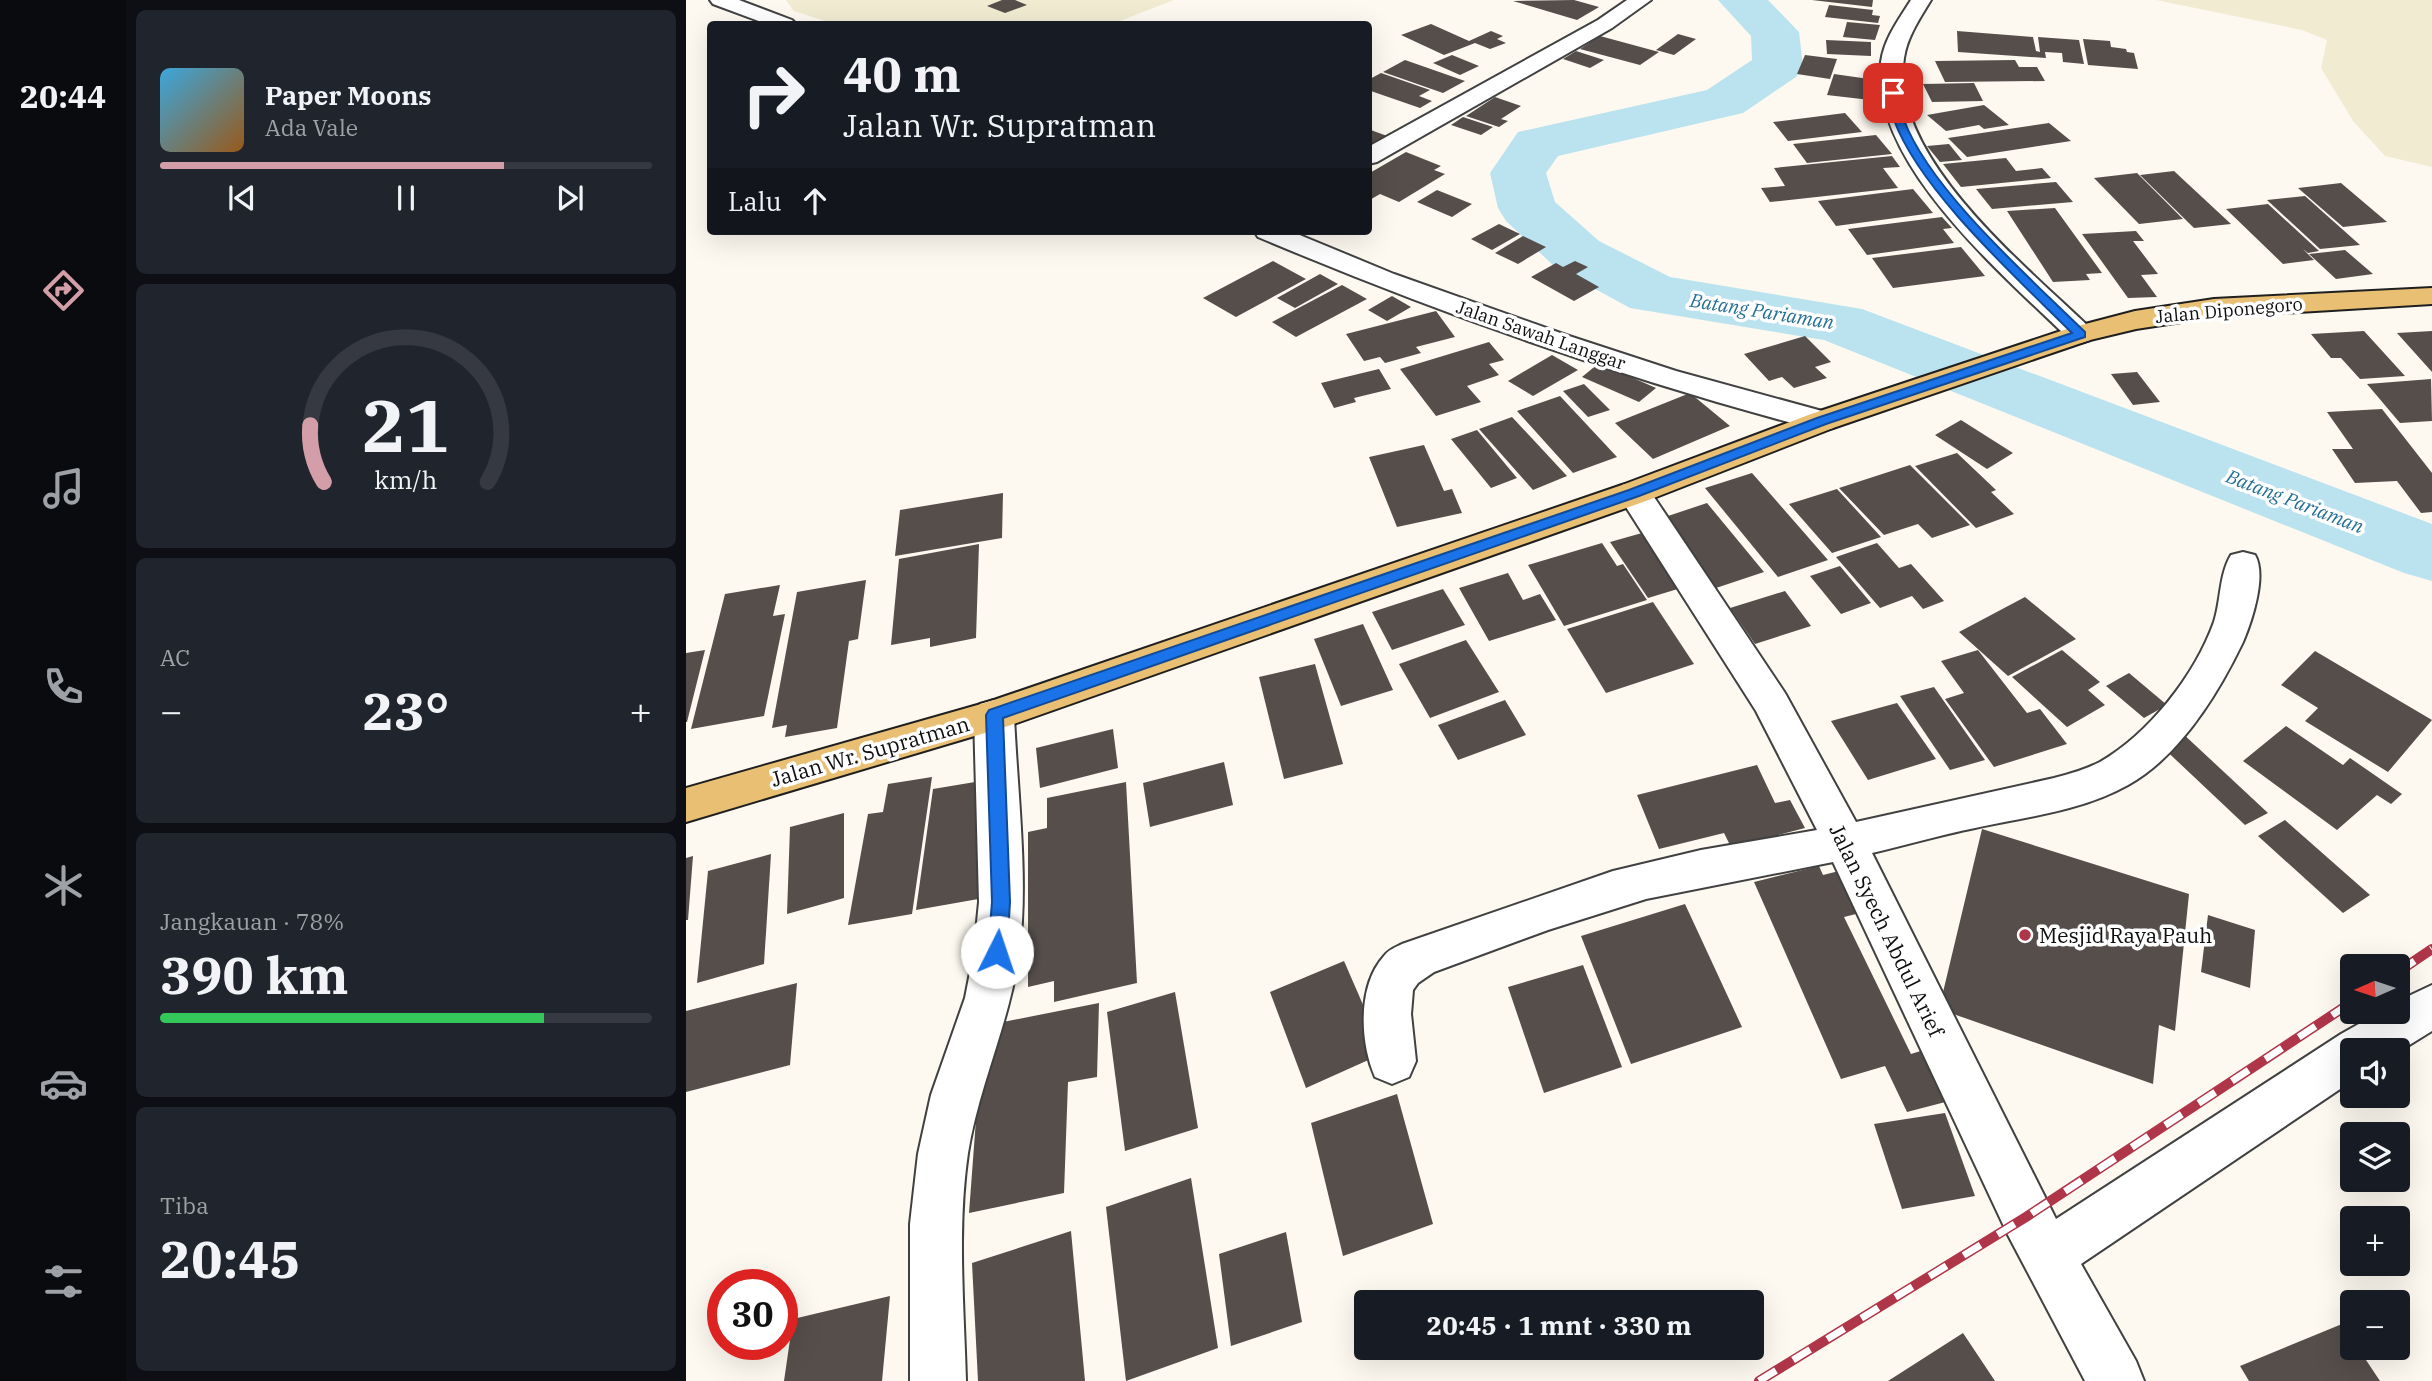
<!DOCTYPE html>
<html lang="id">
<meta charset="utf-8">
<style>
body{margin:0;font-family:"IBM Plex Serif",serif;background:#20242c;color:#f1f3f6;height:100vh;display:flex;flex-direction:column;font-size:26px;white-space:nowrap}
*{box-sizing:border-box;margin:0}
p{font-size:23px;color:#9ea1a6}
.icon{flex:none;width:38px;height:38px;fill:none;stroke:currentColor;stroke-width:2;stroke-linecap:round;stroke-linejoin:round}
.map{position:relative;flex:1;overflow:hidden}
.side{display:flex;flex-direction:column;gap:10px;padding:10px;background:#0d0f14;width:560px}
.side>*{flex:none}
.banner{position:absolute;left:21px;top:21px;width:665px;height:214px;border-radius:7px;box-shadow:0 7px 28px #0002;background:#171b24;color:#f1f3f6;overflow:hidden}
.needle{width:46px;rotate:267deg}
.tools{position:absolute;left:1654px;top:954px;display:grid;gap:14px}
.tools a{display:grid;place-items:center;width:70px;height:70px;border-radius:7px;background:#171b24;box-shadow:0 7px 28px #0002;font-size:35px}
.speed{position:absolute;left:21px;top:1269px;display:flex;gap:14px;font-size:35px;font-weight:700;text-align:center}
.speed>*{display:grid;place-content:center;width:91px;height:91px;border-radius:50%;background:#171b24;box-shadow:0 7px 28px #0002;line-height:1}
.speed .limit{border:10px solid #d22;background:#fff;color:#111}
.pin{position:absolute;display:grid;place-items:center;width:60px;height:60px;color:#fff;margin:-30px;border-radius:14px;box-shadow:0 4px 10px #0006}
.me{position:absolute;width:77px;margin:-38px;rotate:4deg;stroke-linejoin:round;filter:drop-shadow(0 0 5px #0008)}
.turn{display:flex;align-items:center;gap:24px;height:147px;padding:0 21px;font-size:32px}
.turn .icon{width:91px;height:91px;stroke-width:2.5}
.turn b{display:block;font-size:49px;line-height:60px}
.then{display:flex;align-items:center;height:66px;padding:0 21px;background:#0003;gap:14px;font-size:26px}
.big{font-size:52px;font-weight:700;line-height:1.1}
.side .widget{flex:1;display:flex;flex-direction:column;justify-content:center;gap:10px;min-width:0;padding:0 24px;border-radius:10px;background:#20242c}
.side .dial{align-items:center;gap:0}
.dial svg{height:182px;overflow:visible;fill:none;stroke:#363941;stroke-width:7;stroke-linecap:round;text-anchor:middle}
.dial text{fill:#f1f3f6;stroke:none}
.song{display:flex;align-items:center;gap:21px}
.cover{width:84px;height:84px;border-radius:10px;background:linear-gradient(135deg,hsl(200 70% 55%),hsl(30 70% 35%))}
.played{height:7px;border-radius:4px;background:linear-gradient(90deg,#d39ea8 70%,#363941 70%)}
.keys{display:flex;justify-content:space-around;direction:ltr}
.heat{display:flex;justify-content:space-between;align-items:center;font-size:38px;direction:ltr}
.charge{height:10px;border-radius:5px;background:linear-gradient(90deg,#34c759 78%,#363941 0)}
.trip{position:absolute;left:668px;top:1290px;width:410px;height:70px;border-radius:7px;background:#171b24;box-shadow:0 7px 28px #0002;font-weight:700;line-height:70px;text-align:center}
main{display:flex;flex:1;min-height:0}
.tab-bar{display:flex;flex-direction:column;width:126px;justify-content:space-around;align-items:center;background:#090b0e;color:#9ea1a6}
.tab-bar .icon{width:49px;height:49px}
.tab-bar .on{color:#d39ea8}
.tab-bar b{font-size:32px;color:#f1f3f6}
.map>svg:first-child{display:block}
.farmland{fill:#f1ebd2}
.lines{fill:none;stroke-linecap:round;stroke-linejoin:round}
.river{fill:#bae2ef;fill-rule:evenodd}
.building{fill:#554e4b}
.minor-casing{stroke:#414141;stroke-width:4}
.primary-casing{stroke:#1f1f1f;stroke-width:4}
.minor{fill:#fff;fill-rule:evenodd}
.primary{fill:#e9bf74;fill-rule:evenodd}
.rail-casing{stroke:#af3549;stroke-width:10}
.rail{stroke:#fff;stroke-width:7;stroke-dasharray:20;stroke-linecap:butt}
.route{fill:#1a73e8;stroke:#114b97;stroke-width:2}
.poi-dot{fill:#af3549;stroke:#fff;stroke-width:2.5}
.labels{text-anchor:middle;dominant-baseline:central;stroke-width:7;stroke-linejoin:round;paint-order:stroke}
.far-street-label{font-size:18px;fill:#0e0e0e;stroke:#fff}
.far-water-label{font-size:19px;font-style:italic;fill:#246f92;stroke:#fff}
.street-label{font-size:21px;fill:#0e0e0e;stroke:#fff}
.poi-label{font-size:21px;fill:#0e0e0e;stroke:#fff;text-anchor:start}
</style>
<main>
<nav class="tab-bar">
<b>20:44</b>
<svg class="icon on" aria-label="directions" viewBox="0 0 24 24"><path d="M12 3l9 9-9 9-9-9zM9 14v-3h6M13 9l2 2-2 2"/></svg>
<svg class="icon" aria-label="music" viewBox="0 0 24 24"><path d="M9 18V5l10-2v13"/><circle cx="6" cy="18" r="3"/><circle cx="16" cy="16" r="3"/></svg>
<svg class="icon" aria-label="phone" viewBox="0 0 24 24"><path d="M5 4h4l2 5-3 2q2 4 5 5l2-3 5 2v4C11 20 4 13 5 4z"/></svg>
<svg class="icon" aria-label="climate" viewBox="0 0 24 24"><path d="M12 3v18M4 7l16 10M4 17L20 7"/></svg>
<svg class="icon" aria-label="car" viewBox="0 0 24 24"><path d="M5 17H2v-5l4-1 3-4h7l3 4 3 1v5h-3M9 17h6M6 11h13"/><circle cx="7" cy="17" r="2"/><circle cx="17" cy="17" r="2"/></svg>
<svg class="icon" aria-label="filters" viewBox="0 0 24 24"><path d="M4 7h16M4 17h16"/><circle cx="9" cy="7" r="2"/><circle cx="15" cy="17" r="2"/></svg>
</nav>
<section class="side">
<div class="widget">
<div class="song"><i class="cover"></i><div><b>Paper Moons</b><p>Ada Vale</p></div></div>
<div class="played"></div>
<div class="keys"><svg class="icon" aria-label="previous" viewBox="0 0 24 24"><path d="M18 5L8 12l10 7zM5 5v14"/></svg><svg class="icon" aria-label="pause" viewBox="0 0 24 24"><path d="M8 5v14M16 5v14"/></svg><svg class="icon" aria-label="next" viewBox="0 0 24 24"><path d="M6 5l10 7-10 7zM19 5v14"/></svg></div>
</div>
<div class="widget dial"><svg viewBox="0 0 100 80">
<path d="M14 69A42 42 0 1 1 86 69"/>
<path d="M14 69A42 42 0 0 1 8 44" stroke="#d39ea8"/>
<text x="50" y="56" font-size="32" font-weight="700">21</text>
<text x="50" y="72" font-size="11">km/h</text>
</svg></div>
<div class="widget"><p>AC</p>
<div class="heat"><a>−</a><b class="big">23°</b><a>+</a></div>
</div>
<div class="widget"><p>Jangkauan · 78%</p><b class="big">390 km</b><div class="charge"></div></div>
<div class="widget"><p>Tiba</p><b class="big">20:45</b></div>
</section>
<div class="map">
<svg width="1746" height="1381" viewBox="0 0 1746 1381">
<rect width="100%" height="100%" fill="#fdf9f0"/>
<g class="farmland">
<polygon points="100,0 488,0 426,24 148,24 108,11"/>
<polygon points="1470,0 1746,0 1746,167 1699,156 1667,121 1635,68 1641,40 1616,30"/>
</g>
<g class="lines">
<polygon class="river" points="1032,0 1082,0 1113,32 1117,66 1110,77 1057,113 872,156 860,173 869,202 913,241 984,277 1176,309 1746,524 1746,581 1718,573 1138,340 944,308 869,267 820,221 812,208 804,173 832,132 1021,90 1066,60 1065,36"/>
</g>
<g class="building">
<polygon points="316,0 329,0 341,5 319,13 301,6"/>
<polygon points="888,0 913,7 891,20 827,1"/>
<polygon points="1126,0 1187,0 1186,7"/>
<polygon points="1143,5 1187,10 1186,15 1194,16 1192,23 1139,17"/>
<polygon points="1161,22 1194,25 1189,40 1157,37"/>
<polygon points="745,24 783,41 805,31 817,36 811,39 820,43 804,49 789,43 758,55 715,35"/>
<polygon points="1271,31 1347,37 1350,51 1354,52 1352,37 1393,40 1398,64 1377,62 1376,53 1359,52 1360,58 1272,52"/>
<polygon points="992,34 1010,39 988,55 970,50"/>
<polygon points="914,36 973,52 954,65 894,49"/>
<polygon points="1397,39 1424,41 1425,47 1440,49 1441,52 1448,53 1452,69 1402,65"/>
<polygon points="1140,40 1185,42 1185,56 1141,54"/>
<polygon points="890,51 918,60 904,68 877,59"/>
<polygon points="766,55 793,66 774,75 747,63"/>
<polygon points="1119,55 1151,59 1144,79 1111,74"/>
<polygon points="719,60 779,81 757,93 697,72"/>
<polygon points="1329,60 1333,67 1351,67 1359,81 1259,82 1249,61"/>
<polygon points="695,73 744,90 733,96 746,101 734,108 682,90 682,80"/>
<polygon points="1148,74 1190,80 1184,100 1141,95"/>
<polygon points="1288,83 1297,101 1246,102 1237,84"/>
<polygon points="809,97 835,106 815,119 822,121 813,127 780,116"/>
<polygon points="1298,105 1323,125 1298,129 1293,125 1260,131 1241,115"/>
<polygon points="1159,113 1176,132 1102,141 1087,122"/>
<polygon points="777,117 807,127 795,135 765,125"/>
<polygon points="1363,123 1385,141 1281,157 1262,138"/>
<polygon points="682,129 704,137 682,149"/>
<polygon points="1190,135 1206,154 1121,163 1107,144"/>
<polygon points="1263,144 1276,160 1254,162 1241,146"/>
<polygon points="720,152 755,166 748,170 759,174 713,202 694,194 682,201 682,174"/>
<polygon points="1206,156 1214,167 1197,168 1212,188 1084,202 1075,188 1099,186 1088,168"/>
<polygon points="1320,158 1330,171 1356,168 1365,178 1275,187 1257,164"/>
<polygon points="1488,171 1545,224 1508,228 1454,175"/>
<polygon points="1451,173 1497,219 1453,224 1408,178"/>
<polygon points="1370,182 1387,202 1306,209 1290,189"/>
<polygon points="1655,183 1701,222 1657,227 1612,188"/>
<polygon points="1227,189 1247,213 1150,226 1132,201"/>
<polygon points="751,190 786,204 766,217 731,202"/>
<polygon points="1619,196 1674,245 1634,249 1581,200"/>
<polygon points="1582,204 1633,251 1622,253 1617,249 1628,260 1597,264 1540,209"/>
<polygon points="1369,208 1416,273 1400,274 1404,280 1367,282 1321,211"/>
<polygon points="1256,217 1266,228 1257,229 1268,243 1181,255 1162,229"/>
<polygon points="813,224 834,234 806,250 785,239"/>
<polygon points="1450,231 1458,241 1447,241 1472,274 1455,275 1471,297 1442,298 1396,234"/>
<polygon points="837,236 860,247 832,264 809,253"/>
<polygon points="1275,247 1299,276 1207,288 1186,258"/>
<polygon points="1659,250 1687,274 1650,279 1623,254"/>
<polygon points="587,261 620,279 550,317 517,298"/>
<polygon points="889,261 902,267 890,274 913,287 888,301 845,277 870,263 877,267"/>
<polygon points="634,274 652,284 609,308 591,298"/>
<polygon points="656,285 681,299 610,337 586,322"/>
<polygon points="706,296 725,307 701,321 682,310"/>
<polygon points="750,311 769,337 730,347 735,353 699,363 694,357 678,361 660,334"/>
<polygon points="1678,331 1719,376 1674,379 1655,358 1645,358 1625,334"/>
<polygon points="1746,331 1746,372 1711,333"/>
<polygon points="1119,336 1145,362 1129,367 1141,378 1108,388 1096,377 1083,381 1058,354"/>
<polygon points="803,342 818,360 803,364 813,375 781,386 795,402 750,416 714,369"/>
<polygon points="866,355 892,370 847,396 822,381"/>
<polygon points="913,363 970,388 953,402 896,377"/>
<polygon points="693,369 705,389 668,398 670,402 648,408 635,383"/>
<polygon points="1451,372 1474,402 1447,405 1425,374"/>
<polygon points="1745,379 1746,421 1714,423 1681,384"/>
<polygon points="898,384 924,410 902,417 877,391"/>
<polygon points="1004,393 1044,426 967,459 929,423"/>
<polygon points="874,396 931,457 887,473 831,411"/>
<polygon points="1696,409 1746,473 1746,512 1735,513 1711,481 1669,483 1646,449 1667,449 1641,412"/>
<polygon points="826,417 881,476 847,490 793,429"/>
<polygon points="1275,420 1327,453 1301,469 1249,435"/>
<polygon points="791,430 831,478 805,488 765,439"/>
<polygon points="738,445 758,491 766,489 776,513 711,527 683,457"/>
<polygon points="1271,453 1310,490 1305,492 1328,514 1290,528 1229,466"/>
<polygon points="1224,465 1284,525 1246,538 1232,524 1198,535 1153,488"/>
<polygon points="1066,473 1142,560 1092,577 1019,488"/>
<polygon points="1151,489 1195,537 1146,553 1103,504"/>
<polygon points="317,493 316,538 209,556 214,510"/>
<polygon points="1021,503 1078,572 1030,588 976,518"/>
<polygon points="956,533 995,588 962,598 924,542"/>
<polygon points="916,543 931,566 937,564 961,600 878,626 842,565"/>
<polygon points="1191,543 1213,568 1225,564 1258,601 1237,609 1226,596 1194,608 1150,557"/>
<polygon points="293,544 290,638 244,647 244,638 205,645 213,559"/>
<polygon points="1154,566 1185,603 1155,614 1124,576"/>
<polygon points="822,573 837,600 854,594 870,620 803,641 773,588"/>
<polygon points="180,580 172,639 163,641 151,728 99,737 101,725 86,728 111,592"/>
<polygon points="94,585 87,616 99,614 78,716 5,729 39,594"/>
<polygon points="757,589 779,625 706,650 686,612"/>
<polygon points="1099,591 1125,626 1069,644 1044,608"/>
<polygon points="1339,597 1390,639 1322,676 1273,632"/>
<polygon points="967,602 1008,664 920,693 881,629"/>
<polygon points="677,624 707,690 655,706 628,639"/>
<polygon points="780,640 813,692 744,718 713,664"/>
<polygon points="19,650 1,722 0,722 0,653"/>
<polygon points="1292,650 1341,713 1354,709 1381,744 1308,767 1259,699 1278,693 1255,661"/>
<polygon points="1376,650 1414,682 1402,690 1419,705 1381,727 1326,677"/>
<polygon points="1629,651 1746,720 1702,772 1619,721 1632,708 1595,685"/>
<polygon points="629,664 657,764 598,779 573,677"/>
<polygon points="1443,673 1481,705 1458,718 1420,686"/>
<polygon points="1248,687 1299,760 1264,770 1214,696"/>
<polygon points="819,700 840,735 772,760 752,725"/>
<polygon points="1211,703 1250,759 1182,780 1145,721"/>
<polygon points="1600,726 1657,765 1664,758 1716,794 1705,804 1691,795 1651,830 1557,761"/>
<polygon points="427,729 432,768 354,788 350,748"/>
<polygon points="1494,731 1582,813 1559,825 1471,742"/>
<polygon points="538,762 547,805 464,827 457,783"/>
<polygon points="1071,765 1089,803 1104,800 1119,828 1045,847 1038,833 973,849 951,795"/>
<polygon points="246,777 226,914 162,925 182,814 197,812 202,784"/>
<polygon points="295,781 290,832 305,830 298,898 230,910 247,789"/>
<polygon points="440,782 451,983 368,1002 368,981 342,987 342,832 361,828 361,798"/>
<polygon points="158,813 158,898 101,914 104,827"/>
<polygon points="1599,820 1684,895 1657,913 1572,836"/>
<polygon points="1296,829 1503,894 1489,1031 1473,1025 1467,1084 1253,1009"/>
<polygon points="85,854 78,964 11,983 22,871"/>
<polygon points="7,856 2,920 0,920 0,858"/>
<polygon points="1133,866 1137,875 1153,871 1174,913 1158,917 1225,1054 1241,1049 1267,1100 1221,1112 1199,1066 1155,1079 1068,882"/>
<polygon points="999,904 1056,1027 945,1064 895,936"/>
<polygon points="1522,915 1569,930 1564,988 1515,972"/>
<polygon points="658,961 698,1053 620,1088 584,992"/>
<polygon points="897,965 936,1067 858,1093 822,987"/>
<polygon points="111,983 104,1065 0,1092 0,1011"/>
<polygon points="489,992 512,1128 439,1151 421,1012"/>
<polygon points="413,1003 411,1077 382,1082 378,1193 283,1213 297,1026"/>
<polygon points="711,1094 747,1224 657,1256 625,1123"/>
<polygon points="1259,1113 1289,1196 1216,1209 1188,1124"/>
<polygon points="505,1178 532,1348 440,1381 420,1207"/>
<polygon points="385,1231 399,1381 292,1381 286,1263"/>
<polygon points="600,1232 616,1322 545,1346 533,1254"/>
<polygon points="204,1296 196,1381 98,1381 107,1319"/>
<polygon points="1656,1324 1666,1339 1666,1348 1672,1348 1694,1381 1563,1381 1554,1366"/>
<polygon points="1277,1333 1309,1381 1202,1381"/>
</g>
<g class="lines">
<g class="minor-casing">
<g id="minor">
<polygon points="24,0 53,0 106,20 110,24 81,24 27,4"/>
<polygon points="941,0 965,0 926,28 691,162 682,164 682,147 912,20"/>
<path d="M1225,0H1245C1234,18 1221,37 1218,58C1202,156 1340,266 1404,328L1409,334L1404,340L1394,343L1384,340C1318,275 1183,163 1195,62C1198,39 1213,19 1225,0Z"/>
<path d="M568,231H604L708,274L880,335L990,371L1147,414L1152,421L1147,428L1136,431C943,381 755,314 572,237Z"/>
<path d="M948,482L960,485L1099,693L1170,822L1368,778C1384,774 1400,769 1414,762C1463,734 1509,675 1528,622C1535,601 1533,575 1545,555L1557,552L1569,555C1581,575 1566,621 1557,642C1532,694 1494,756 1442,785C1396,811 1340,817 1289,828C1254,835 1220,845 1186,853L1370,1219L1655,1034L1694,1012H1712V1001L1746,985V1031L1712,1052V1050H1666V1081L1395,1264L1450,1361L1458,1381H1399L1322,1235L1147,862L960,899L862,930L748,972L732,983L727,990L725,1014L730,1061L723,1077L706,1084L689,1077C674,1043 671,986 698,956C702,950 710,947 716,944L927,871L1015,850L1131,830L1070,711L931,493L936,485Z"/>
<path d="M308,700L322,704L328,715C331,789 343,881 333,953C324,1022 293,1085 282,1153C271,1228 278,1306 280,1381H224V1224L232,1154L245,1095L279,998L288,952L293,902L288,715L294,704Z"/>
</g>
</g>
<g class="primary-casing">
<polygon id="primary" points="1746,288 1746,304 1528,317 1450,329 1404,340 1147,428 960,501 322,726 0,822 0,788 302,702 936,485 1125,414 1384,328 1449,311 1528,299"/>
</g>
<use href="#minor" class="minor"/>
<use href="#primary" class="primary"/>
<g class="rail-casing">
<g id="rail">
<polyline points="1712,972 1746,949"/>
<polyline points="1073,1381 1340,1217 1666,1002"/>
</g>
</g>
<use href="#rail" class="rail"/>
</g>
<path class="route" d="M1207,90L1212,93C1214,102 1215,111 1218,120C1244,190 1344,278 1399,332V337L1140,424L953,496L317,718L324,902L321,952L318,958L311,960L305,958L302,952L306,902L300,715L303,710L943,490L1131,418L1386,333C1332,279 1234,191 1208,120C1205,111 1204,102 1202,93Z"/>
<circle class="poi-dot" cx="1339" cy="935" r="7"/>
<g class="labels">
<g class="far-street-label">
<text transform="translate(1543 310) rotate(-5)">Jalan Diponegoro</text>
<text transform="translate(855 335) rotate(19)">Jalan Sawah Langgar</text>
</g>
<g class="far-water-label">
<text transform="translate(1076 311) rotate(9)">Batang Pariaman</text>
<text transform="translate(1609 501) rotate(21)">Batang Pariaman</text>
</g>
<g class="street-label">
<text transform="translate(184 751) rotate(-16)">Jalan Wr. Supratman</text>
<text transform="translate(1201 930) rotate(64)">Jalan Syech Abdul Arief</text>
</g>
<g class="poi-label">
<text x="1353" y="935">Mesjid Raya Pauh</text>
</g>
</g>
</svg>
<div class="tools">
<a><svg class="needle" viewBox="-14 -14 28 28"><path d="M0-13l5 13h-10z" fill="#e53935"/><path d="M0 13l5-13h-10z" fill="#9ea1a6"/></svg></a>
<a><svg class="icon" aria-label="sound" viewBox="0 0 24 24"><path d="M4 9h4l5-4v14l-5-4H4zM17 9q2 3 0 6"/></svg></a>
<a><svg class="icon" aria-label="layers" viewBox="0 0 24 24"><path d="M12 4l9 5-9 5-9-5zM3 14l9 5 9-5"/></svg></a>
<a>+</a>
<a>−</a>
</div>
<div class="speed"><div class="limit">30</div></div>
<div class="pin" style="left:1207px;top:93px;background:#d93025"><svg class="icon" aria-label="arrive" viewBox="0 0 24 24"><path d="M6 21V4h12l-3 4 3 4H6"/></svg></div>
<svg class="me" style="left:311px;top:952px" viewBox="-20 -20 40 40"><circle r="19" fill="#fff"/><path d="M0-13L10 11 0 6-10 11z" fill="#1a73e8"/></svg>
<div class="trip">20:45 · 1 mnt · 330 m</div>
<div class="banner">
<div class="turn"><svg class="icon" aria-label="right" viewBox="0 0 24 24"><path d="M7 20v-9h11M14 6l5 5-5 5"/></svg><div><b>40 m</b>Jalan Wr. Supratman</div></div>
<div class="then">Lalu<svg class="icon" aria-label="ahead" viewBox="0 0 24 24"><path d="M12 20V5M6 11l6-6 6 6"/></svg></div>
</div>
</div>
</main>
